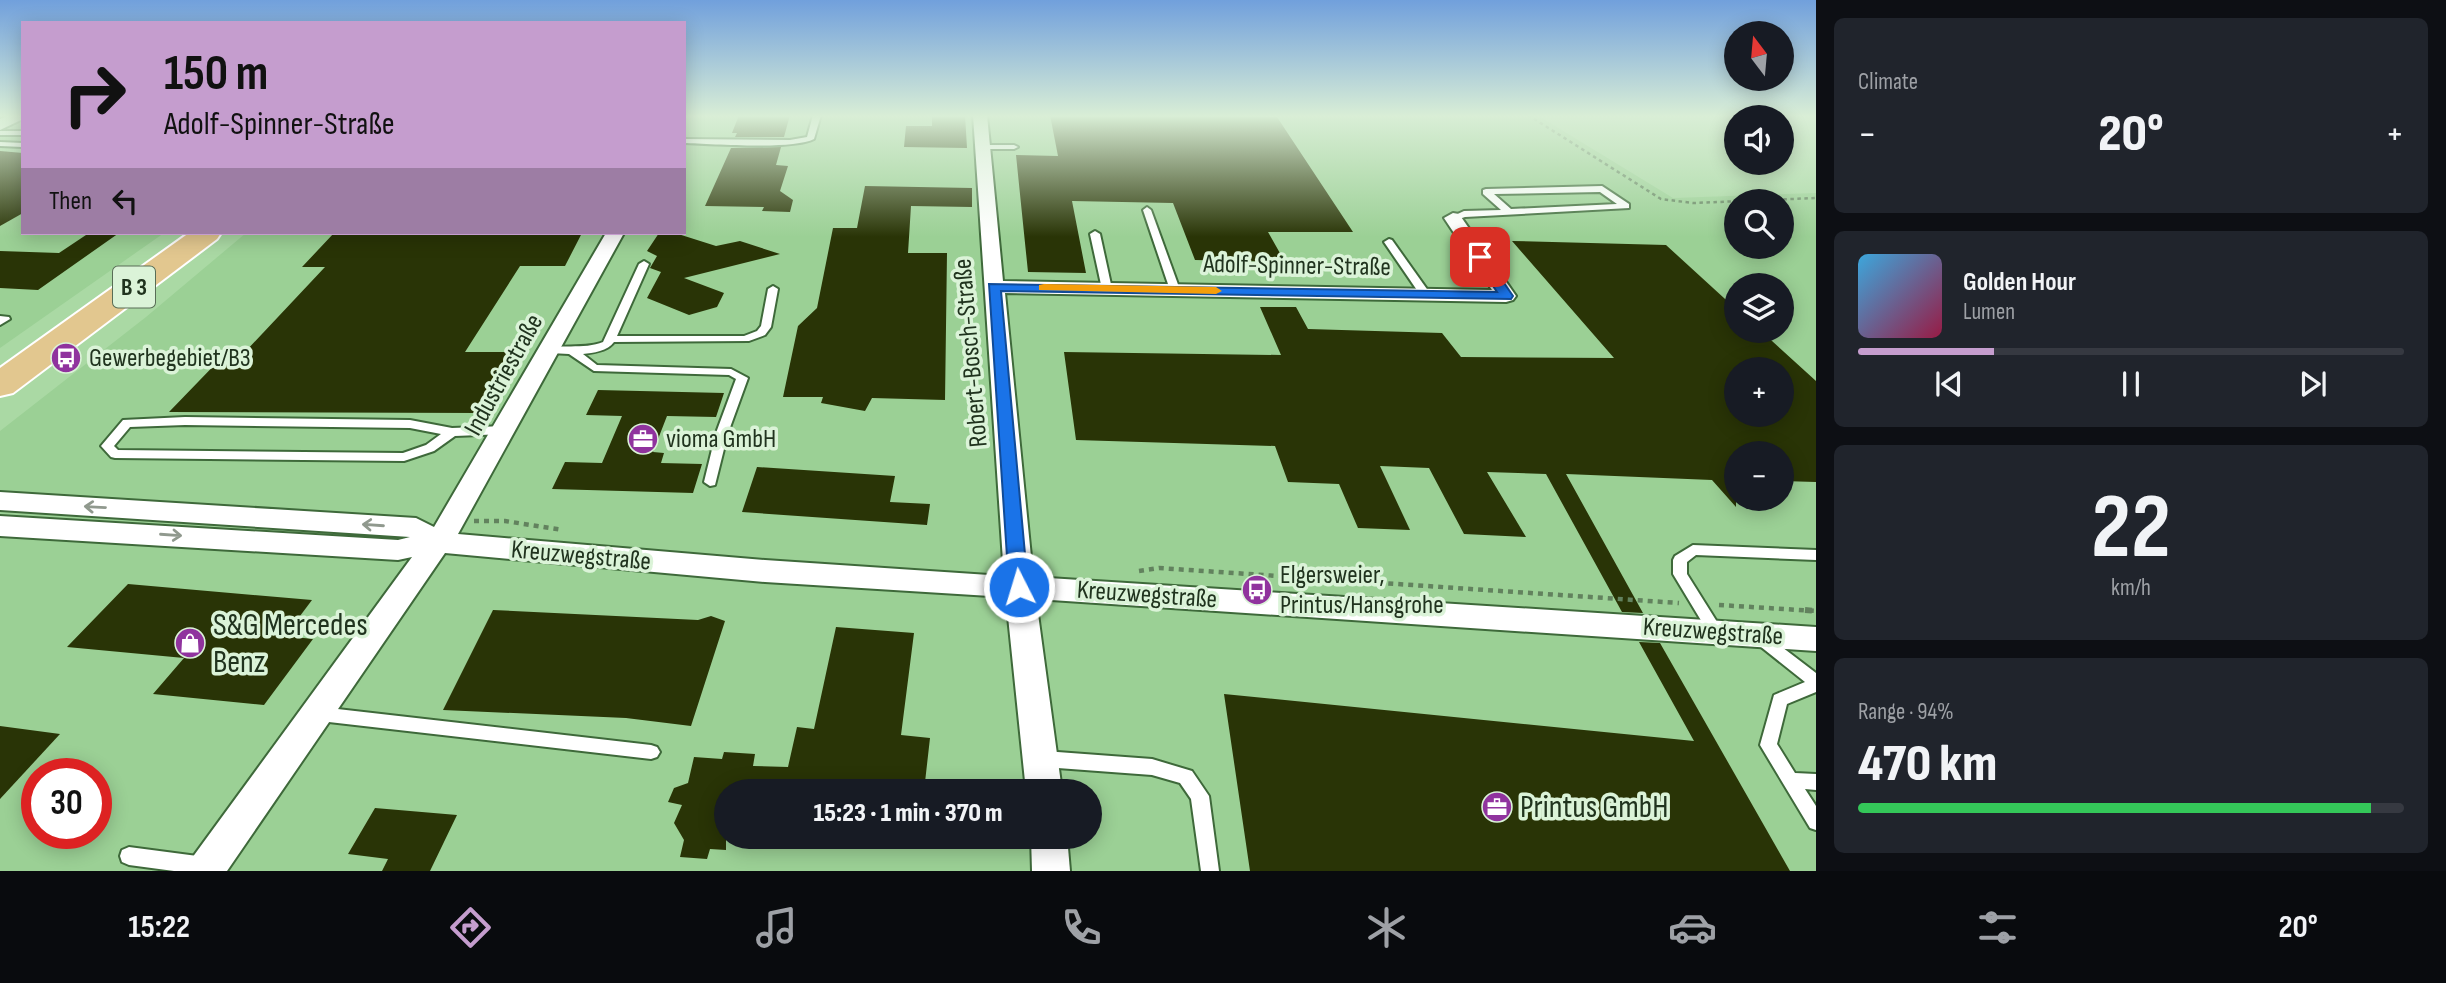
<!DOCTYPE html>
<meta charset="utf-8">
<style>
body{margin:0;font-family:"Sofia Sans Condensed",sans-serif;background:#20242c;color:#f1f3f6;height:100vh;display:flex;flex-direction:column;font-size:26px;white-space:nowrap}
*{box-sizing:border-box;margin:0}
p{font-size:23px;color:#9ea1a6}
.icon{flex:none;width:38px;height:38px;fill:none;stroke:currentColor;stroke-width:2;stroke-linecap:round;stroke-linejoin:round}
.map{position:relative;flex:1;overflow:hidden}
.panel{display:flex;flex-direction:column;gap:18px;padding:18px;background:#0d0f14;width:630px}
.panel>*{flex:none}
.guide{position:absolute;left:21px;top:21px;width:665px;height:214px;border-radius:0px;box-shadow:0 4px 18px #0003;background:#c59dce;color:#111;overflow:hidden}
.needle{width:46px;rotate:344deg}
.controls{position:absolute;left:1724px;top:21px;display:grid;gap:14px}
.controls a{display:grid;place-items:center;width:70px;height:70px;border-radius:50%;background:#171b24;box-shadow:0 4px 18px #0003;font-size:35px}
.speed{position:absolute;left:21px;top:758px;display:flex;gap:14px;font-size:35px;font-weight:700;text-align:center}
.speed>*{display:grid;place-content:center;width:91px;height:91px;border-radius:50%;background:#171b24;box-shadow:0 4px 18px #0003;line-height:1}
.speed .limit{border:10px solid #d22;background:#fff;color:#111}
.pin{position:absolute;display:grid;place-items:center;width:60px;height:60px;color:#fff;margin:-30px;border-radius:14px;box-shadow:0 4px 10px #0006}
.me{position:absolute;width:77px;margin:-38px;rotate:355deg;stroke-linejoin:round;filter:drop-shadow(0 0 5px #0008)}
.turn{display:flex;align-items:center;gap:24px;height:147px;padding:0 28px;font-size:32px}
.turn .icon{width:91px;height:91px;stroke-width:2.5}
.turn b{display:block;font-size:49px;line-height:60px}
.then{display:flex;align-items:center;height:66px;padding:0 28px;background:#0003;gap:14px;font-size:26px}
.big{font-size:52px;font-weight:800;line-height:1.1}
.panel .widget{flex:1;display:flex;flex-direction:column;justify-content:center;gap:10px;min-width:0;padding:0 24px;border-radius:10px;background:#20242c}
.panel .dial{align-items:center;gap:0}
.dial b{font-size:91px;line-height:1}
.song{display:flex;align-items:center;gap:21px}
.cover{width:84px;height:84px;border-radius:10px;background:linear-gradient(135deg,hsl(200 70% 55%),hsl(340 70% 35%))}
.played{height:7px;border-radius:4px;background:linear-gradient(90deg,#c59dce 25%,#363941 25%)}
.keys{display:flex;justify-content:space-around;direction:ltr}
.heat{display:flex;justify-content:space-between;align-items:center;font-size:38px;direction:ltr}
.charge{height:10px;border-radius:5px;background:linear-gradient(90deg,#34c759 94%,#363941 0)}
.trip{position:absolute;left:714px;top:779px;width:388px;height:70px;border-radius:35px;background:#171b24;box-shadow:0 4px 18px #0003;font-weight:800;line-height:70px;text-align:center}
.menu{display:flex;height:112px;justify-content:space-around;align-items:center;background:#090b0e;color:#9ea1a6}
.menu .icon{width:49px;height:49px}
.menu .active{color:#c59dce}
.menu b{font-size:32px;color:#f1f3f6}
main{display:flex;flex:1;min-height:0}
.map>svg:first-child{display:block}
.built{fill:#9bd095;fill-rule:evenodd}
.building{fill:#293406;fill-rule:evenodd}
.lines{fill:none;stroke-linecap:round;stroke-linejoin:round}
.lane-casing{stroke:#3e693a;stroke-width:4}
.street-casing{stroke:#3e693a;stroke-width:4}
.primary-casing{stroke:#fff;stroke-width:4}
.path-far2{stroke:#62825e;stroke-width:2.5;stroke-dasharray:3.5 3.5;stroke-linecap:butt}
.path-far1{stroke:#62825e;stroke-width:4.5;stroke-dasharray:5 5;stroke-linecap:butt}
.path{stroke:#62825e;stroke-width:6;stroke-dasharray:7 7;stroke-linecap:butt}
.lane{fill:#fff;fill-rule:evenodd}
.street{fill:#fff;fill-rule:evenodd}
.primary{fill:#e2c78f;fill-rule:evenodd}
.oneway{stroke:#90998e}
.route{fill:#1a73e8;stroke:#114b97;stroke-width:2}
.slow{fill:#f59e0b}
.labels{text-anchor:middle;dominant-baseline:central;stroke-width:7;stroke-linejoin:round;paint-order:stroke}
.shield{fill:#dbf3d8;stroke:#586d56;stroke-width:2}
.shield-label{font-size:24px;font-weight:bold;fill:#20331e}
.street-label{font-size:26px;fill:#20331e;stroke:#dbf3d8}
.poi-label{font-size:26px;fill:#20331e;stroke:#dbf3d8;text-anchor:start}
.near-poi-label{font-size:32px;fill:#20331e;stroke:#dbf3d8;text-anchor:start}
</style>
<main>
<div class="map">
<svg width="1816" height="871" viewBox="0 0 1816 871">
<rect width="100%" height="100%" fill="#aad9a4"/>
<g class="built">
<path d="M684,115H1537L1673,198L1816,193V871H0V431L146,317L246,233H684ZM1736,201H1782V247H1736ZM1736,285H1782V331H1736ZM1736,369H1782V415H1736ZM1736,453H1782V499H1736ZM37,774H96V833H37ZM726,791H1090V836H726Z"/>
<polygon points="23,116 23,233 164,233 0,348 0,127"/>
</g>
<g class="building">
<polygon points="739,115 790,115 784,137 735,137 737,133 732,133"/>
<polygon points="932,115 965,115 967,148 904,147 906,126 932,126"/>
<polygon points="1050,115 1277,117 1353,232 1268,232 1285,262 1195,260 1173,203 1072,201 1086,273 1028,272 1016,155 1058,156"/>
<polygon points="781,147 776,165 788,166 780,191 793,200 790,212 762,211 764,207 705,206 731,148"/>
<polygon points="0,151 23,153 23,213 0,226"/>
<polygon points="865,186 972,188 972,207 911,206 908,253 947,253 945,400 872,398 865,411 821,403 823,397 783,397 798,326 817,308 833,228 857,228"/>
<polygon points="89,233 119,233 38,290 0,288 0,251 59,253"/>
<polygon points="334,233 582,233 565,266 520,266 465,352 514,352 480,413 169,412 227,352 245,352 325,267 302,267"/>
<polygon points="659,233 675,233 716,246 740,241 780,254 684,278 724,293 717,307 689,315 647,298 661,272 650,268 657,256 647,251"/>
<path d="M1512,241L1666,245L1736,309V331H1761L1816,381V482L1782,481V453H1736V507L1712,480L1566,474L1643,613L1622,612L1546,474L1487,472L1526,537L1464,534L1429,468L1380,466L1410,530L1358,528L1339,484L1288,482L1275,446L1076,440L1064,352L1281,355L1260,307H1296L1308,329L1442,333L1461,357L1614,358ZM1736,369H1782V415H1736Z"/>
<polygon points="598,390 724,393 716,417 667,416 653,452 664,453 661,463 702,464 693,493 552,489 565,462 602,463 622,416 586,415"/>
<polygon points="757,467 895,476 890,502 930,504 927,525 742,512"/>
<polygon points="128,584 312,600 285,636 313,639 264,705 153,694 184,658 67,647"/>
<polygon points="493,610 698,620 711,616 725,621 691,726 626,718 443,710"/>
<polygon points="836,627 914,633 901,735 930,738 924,791 726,791 726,850 710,849 707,859 680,857 684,840 674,823 682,805 668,802 674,788 688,783 694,757 722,759 724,752 755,754 753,766 788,767 797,727 814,729"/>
<polygon points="1639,642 1660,643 1790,871 1250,871 1224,694 1694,741"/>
<polygon points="0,726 60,734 0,799"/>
<polygon points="375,808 457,815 430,871 382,871 388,859 348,854"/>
</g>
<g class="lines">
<g class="lane-casing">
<g id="lane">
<path d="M813,115H821L814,139C793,150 712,144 684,143V139L790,140L807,137Z"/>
<rect x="0" y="131" width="23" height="4"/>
<polygon points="0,142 23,143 23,147 0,146"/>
<polygon points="979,145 1014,145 1018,147 1014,149 982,149 978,147"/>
<path d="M1602,186L1629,204V208L1465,217L1453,221L1449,218L1464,211L1501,210L1483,194V190L1486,189ZM1600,192L1617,204L1511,209L1494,194Z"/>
<polygon points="1147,207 1151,210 1180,290 1179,292 1175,293 1170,290 1143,210"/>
<polygon points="1095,231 1100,234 1112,289 1107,292 1102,289 1090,234"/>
<polygon points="1389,239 1392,240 1429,292 1429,296 1421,296 1384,242"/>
<path d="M644,261L649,264L617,336H744L757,331L761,326L768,289L773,286L778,289L771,327L765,335L749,341L614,342C608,351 593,353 583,354L597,365L731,369L748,378L728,433L715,485L710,486L704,482L716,433L736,379L729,375L594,371L569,354L550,353L545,350C555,343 585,350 603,342L639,264Z"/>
<polygon points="0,316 9,317 10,319 0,325"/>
<path d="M185,417L410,420L452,428L505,426L511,430L505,434L455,436L434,451L404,461L115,458L111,457L101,446L123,420ZM185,425L410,428L441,434L426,445L403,453L118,450L114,446L130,427Z"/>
<polygon points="1693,545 1816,550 1816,560 1696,555 1687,562 1687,574 1724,633 1721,637 1716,639 1711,637 1673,574 1673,560 1675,556"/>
<polygon points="1761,633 1766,635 1816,673 1816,692 1787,704 1777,744 1795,773 1816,774 1816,790 1805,789 1816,806 1816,830 1810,828 1760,745 1774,695 1805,682 1756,643 1753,639 1756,635"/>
<polygon points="320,707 651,745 657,747 660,752 657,757 651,759 320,721 314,719 312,714 314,709"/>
<polygon points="1044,751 1152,759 1192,771 1209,796 1219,871 1201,871 1191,799 1180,783 1152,775 1044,767 1038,764 1035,759 1038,754"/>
<polygon points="129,847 205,857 212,860 214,866 212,871 174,871 129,865 122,862 120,856 122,850"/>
</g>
</g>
<g class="street-casing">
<g id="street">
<polygon points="9,115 23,115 23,119 0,130 0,119"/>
<polygon points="973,115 987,115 1003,281 1492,290 1444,218 1453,213 1459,214 1516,296 1513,300 1506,302 1005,293 1033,577 1816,627 1816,651 1036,599 1062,791 1026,791 1006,597 765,582 445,553 227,871 186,871 192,858 412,557 398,560 0,536 0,516 398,540 410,537 0,510 0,492 416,518 434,527 606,233 624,233 458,534 765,560 1004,576"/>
<polygon points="1031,836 1067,836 1070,871 1032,871"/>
</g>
</g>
<g class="primary-casing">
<polygon id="primary" points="189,233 221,233 217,239 13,393 0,396 0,368"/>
</g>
<polyline class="path-far2" points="1528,115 1661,199 1693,203 1816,198"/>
<g class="path-far1">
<polyline points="474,521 505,521 563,530"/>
<polyline points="1139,571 1159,568 1679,603"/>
<polyline points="1719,605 1816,611"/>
</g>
<polyline class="path" points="1805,610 1816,611"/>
<use href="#lane" class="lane"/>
<use href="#street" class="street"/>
<use href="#primary" class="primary"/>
</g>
<defs><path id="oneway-shaft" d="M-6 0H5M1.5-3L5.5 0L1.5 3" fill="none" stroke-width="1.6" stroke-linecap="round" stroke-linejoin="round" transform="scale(1.75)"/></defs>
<g class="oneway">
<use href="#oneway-shaft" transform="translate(95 507) rotate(-177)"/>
<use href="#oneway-shaft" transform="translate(373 525) rotate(-176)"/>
<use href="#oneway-shaft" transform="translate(171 535) rotate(4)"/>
</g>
<linearGradient id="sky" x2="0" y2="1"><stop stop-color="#71a0dc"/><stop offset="0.49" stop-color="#d9eed6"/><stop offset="1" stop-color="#d9eed6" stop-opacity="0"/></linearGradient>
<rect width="1816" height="237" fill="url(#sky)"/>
<polygon class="route" points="1480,253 1484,254 1513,296 1511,299 1001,291 1028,587 1026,592 1012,592 1009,587 989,284 1497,292 1474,257"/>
<polygon class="slow" points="1044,284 1216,287 1222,291 1216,294 1039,290 1039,285"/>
<defs>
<g id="bus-disc" transform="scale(1.575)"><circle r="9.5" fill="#90339e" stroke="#dbf3d8"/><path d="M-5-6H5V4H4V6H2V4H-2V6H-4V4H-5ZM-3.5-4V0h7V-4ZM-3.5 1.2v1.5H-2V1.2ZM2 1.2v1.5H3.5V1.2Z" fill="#fff"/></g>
<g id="office-disc" transform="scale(1.575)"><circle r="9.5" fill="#90339e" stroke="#dbf3d8"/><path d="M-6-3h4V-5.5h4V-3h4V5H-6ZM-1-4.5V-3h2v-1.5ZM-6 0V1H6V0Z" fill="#fff"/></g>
<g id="shop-disc" transform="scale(1.575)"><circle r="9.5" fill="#90339e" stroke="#dbf3d8"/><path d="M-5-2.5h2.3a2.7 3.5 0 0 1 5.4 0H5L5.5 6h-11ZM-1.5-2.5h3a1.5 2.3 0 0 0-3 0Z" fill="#fff"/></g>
</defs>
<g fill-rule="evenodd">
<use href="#bus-disc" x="66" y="358"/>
<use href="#office-disc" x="643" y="439"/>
<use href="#bus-disc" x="1257" y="590"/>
<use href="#shop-disc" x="190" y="643"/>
<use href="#office-disc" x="1497" y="807"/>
</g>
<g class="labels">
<rect class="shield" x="113" y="266.5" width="42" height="41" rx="5"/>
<g class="shield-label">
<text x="134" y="287">B 3</text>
</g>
<g class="street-label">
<text transform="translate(1297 266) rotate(1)">Adolf-Spinner-Straße</text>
<text transform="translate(971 353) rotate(-95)">Robert-Bosch-Straße</text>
<text transform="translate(504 375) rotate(-61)">Industriestraße</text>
<text transform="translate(581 556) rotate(5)">Kreuzwegstraße</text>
<text transform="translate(1147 595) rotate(4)">Kreuzwegstraße</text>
<text transform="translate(1713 632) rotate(4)">Kreuzwegstraße</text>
</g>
<g class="poi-label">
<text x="89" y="358">Gewerbegebiet/B3</text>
<text x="666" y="439">vioma GmbH</text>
<text x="1280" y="575">Elgersweier,<tspan x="1280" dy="30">Printus/Hansgrohe</tspan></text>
</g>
<g class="near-poi-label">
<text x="213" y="625">S&amp;G Mercedes<tspan x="213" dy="37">Benz</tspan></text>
<text x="1520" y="807">Printus GmbH</text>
</g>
</g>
</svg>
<div class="controls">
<a><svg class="needle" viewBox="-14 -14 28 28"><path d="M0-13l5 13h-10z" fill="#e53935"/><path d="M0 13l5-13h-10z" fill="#9ea1a6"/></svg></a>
<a><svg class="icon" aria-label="sound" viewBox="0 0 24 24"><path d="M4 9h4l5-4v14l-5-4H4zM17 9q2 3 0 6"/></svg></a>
<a><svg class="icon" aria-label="search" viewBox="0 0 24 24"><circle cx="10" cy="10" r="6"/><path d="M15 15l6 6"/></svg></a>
<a><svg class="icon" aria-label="layers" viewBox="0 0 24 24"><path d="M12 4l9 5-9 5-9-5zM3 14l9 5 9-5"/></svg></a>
<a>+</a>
<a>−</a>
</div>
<div class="speed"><div class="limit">30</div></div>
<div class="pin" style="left:1480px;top:257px;background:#d93025"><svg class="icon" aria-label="arrive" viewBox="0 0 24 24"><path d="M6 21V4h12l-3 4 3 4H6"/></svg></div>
<svg class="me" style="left:1019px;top:587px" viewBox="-20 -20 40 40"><circle r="17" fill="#1a73e8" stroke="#fff" stroke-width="3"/><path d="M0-11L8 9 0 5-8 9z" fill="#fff"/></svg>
<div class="trip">15:23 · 1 min · 370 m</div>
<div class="guide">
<div class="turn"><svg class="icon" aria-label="right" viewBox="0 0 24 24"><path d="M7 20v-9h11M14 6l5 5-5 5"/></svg><div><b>150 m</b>Adolf-Spinner-Straße</div></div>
<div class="then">Then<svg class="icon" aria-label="left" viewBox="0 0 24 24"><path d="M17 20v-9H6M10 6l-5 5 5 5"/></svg></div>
</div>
</div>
<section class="panel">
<div class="widget"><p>Climate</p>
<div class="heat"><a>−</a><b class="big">20°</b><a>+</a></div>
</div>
<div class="widget">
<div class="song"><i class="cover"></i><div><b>Golden Hour</b><p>Lumen</p></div></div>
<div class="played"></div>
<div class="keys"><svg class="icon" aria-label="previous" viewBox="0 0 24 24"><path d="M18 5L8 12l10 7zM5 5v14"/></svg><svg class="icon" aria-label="pause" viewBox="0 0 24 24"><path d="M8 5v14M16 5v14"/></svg><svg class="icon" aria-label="next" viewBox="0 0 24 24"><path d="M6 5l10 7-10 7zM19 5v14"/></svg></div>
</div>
<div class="widget dial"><b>22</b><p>km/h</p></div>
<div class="widget"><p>Range · 94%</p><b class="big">470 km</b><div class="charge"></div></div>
</section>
</main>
<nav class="menu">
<b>15:22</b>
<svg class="icon active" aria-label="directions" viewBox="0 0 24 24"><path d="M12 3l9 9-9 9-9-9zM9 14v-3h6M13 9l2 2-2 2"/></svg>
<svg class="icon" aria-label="music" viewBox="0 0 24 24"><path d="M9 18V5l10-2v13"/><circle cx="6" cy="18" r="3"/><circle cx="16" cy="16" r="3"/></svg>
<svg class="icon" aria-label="phone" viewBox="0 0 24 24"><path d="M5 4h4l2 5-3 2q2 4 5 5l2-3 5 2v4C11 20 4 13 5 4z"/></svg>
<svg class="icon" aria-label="climate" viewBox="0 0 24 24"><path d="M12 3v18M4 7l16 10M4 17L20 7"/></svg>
<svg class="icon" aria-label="car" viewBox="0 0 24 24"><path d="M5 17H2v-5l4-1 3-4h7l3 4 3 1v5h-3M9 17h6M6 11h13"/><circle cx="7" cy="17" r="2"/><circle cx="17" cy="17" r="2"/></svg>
<svg class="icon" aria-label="filters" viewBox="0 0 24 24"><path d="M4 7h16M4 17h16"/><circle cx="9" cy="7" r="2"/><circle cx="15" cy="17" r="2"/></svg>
<b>20°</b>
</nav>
